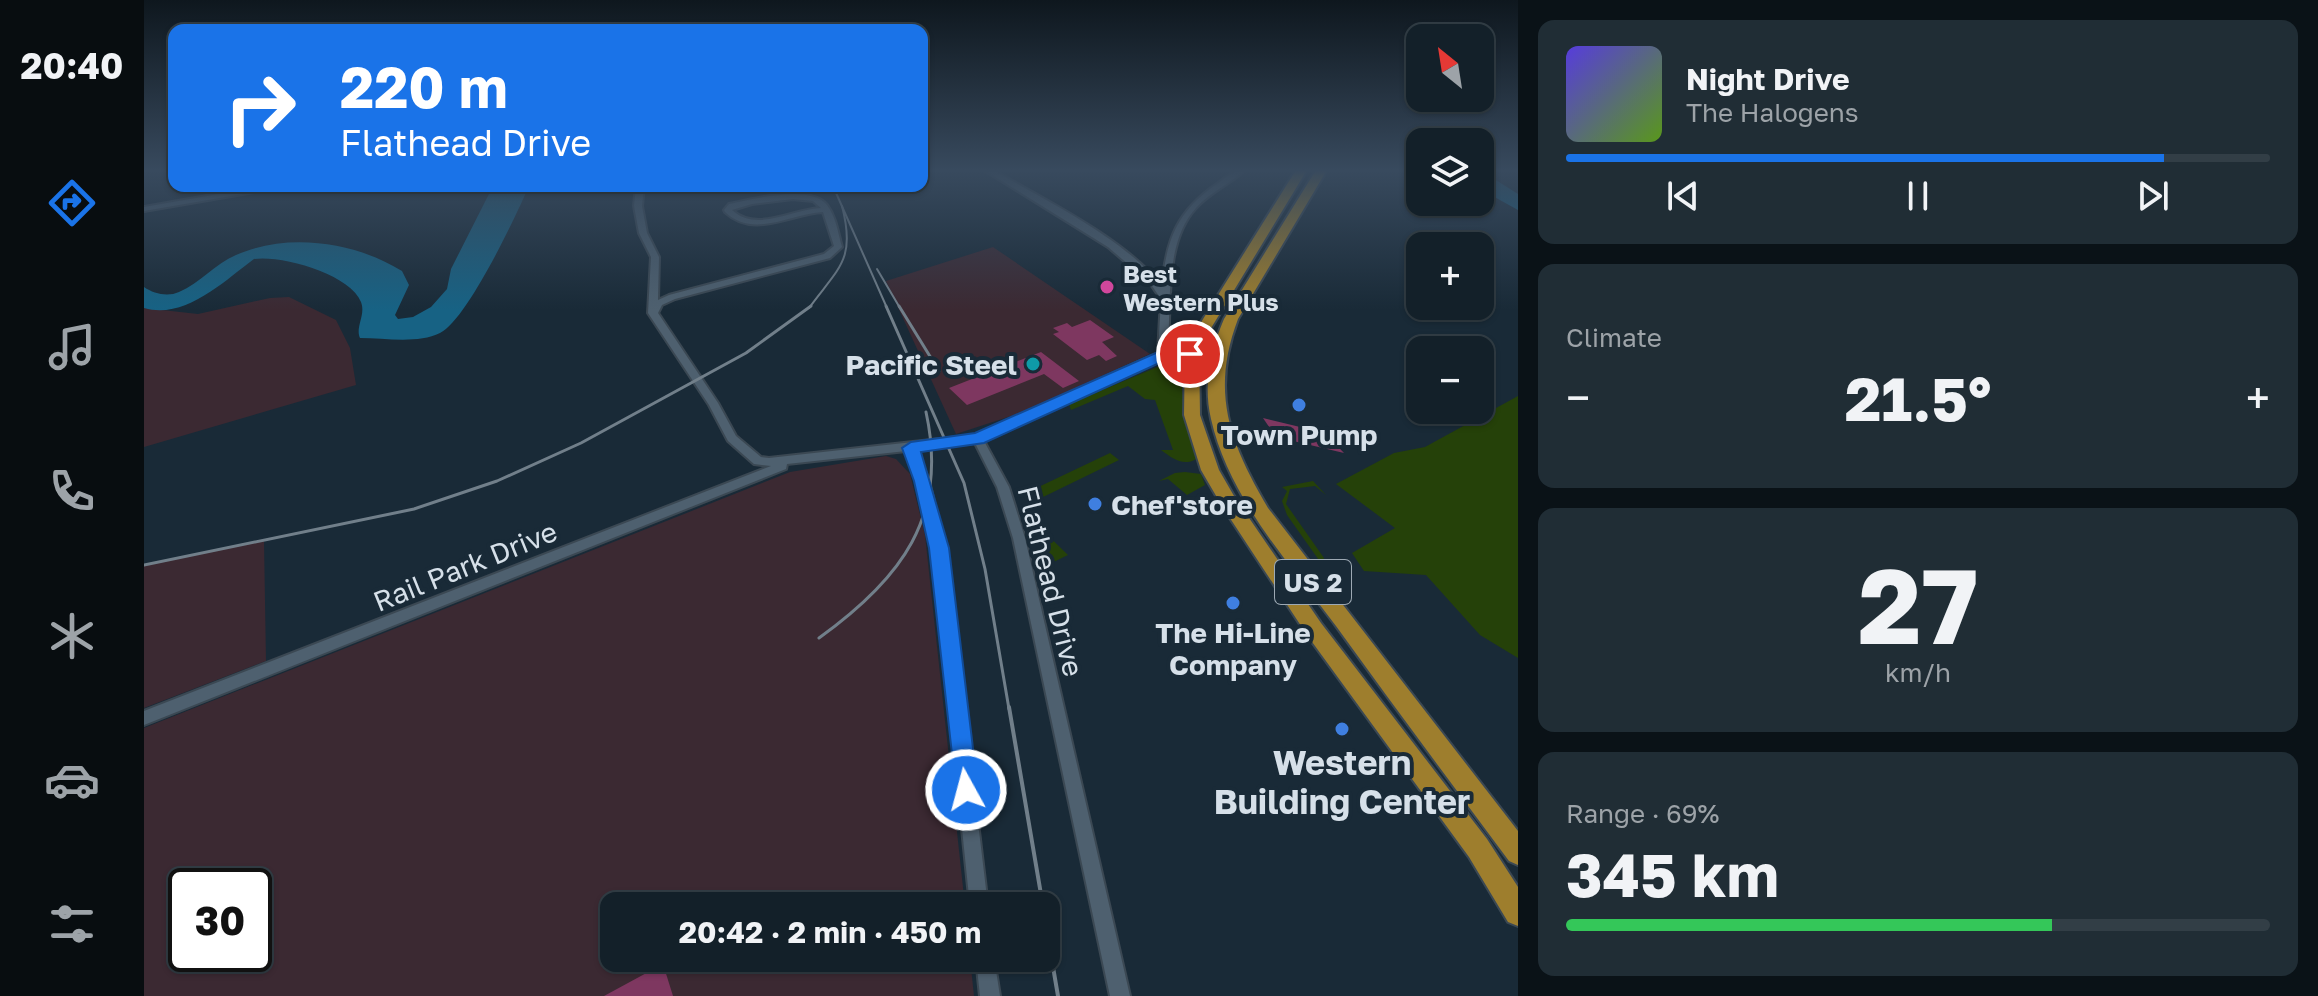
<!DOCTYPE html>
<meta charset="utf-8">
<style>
body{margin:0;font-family:"Golos Text",sans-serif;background:#202d35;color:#f1f3f6;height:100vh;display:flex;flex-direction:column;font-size:30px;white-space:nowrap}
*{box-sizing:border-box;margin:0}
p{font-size:26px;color:#9da3a8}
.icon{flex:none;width:44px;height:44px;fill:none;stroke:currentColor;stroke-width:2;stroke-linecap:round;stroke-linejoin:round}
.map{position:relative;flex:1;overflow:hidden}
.panel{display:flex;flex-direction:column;gap:20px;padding:20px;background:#0a1217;width:800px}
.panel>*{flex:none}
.top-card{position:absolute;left:24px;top:24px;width:760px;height:168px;border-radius:16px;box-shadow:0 2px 6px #0004,0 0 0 2px #323e46;background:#1a73e8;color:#fff;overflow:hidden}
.needle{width:52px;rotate:330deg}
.controls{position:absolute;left:1262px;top:24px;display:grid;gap:16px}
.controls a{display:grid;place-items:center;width:88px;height:88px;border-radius:16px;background:#132029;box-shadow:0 2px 6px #0004,0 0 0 2px #323e46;font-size:40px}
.speed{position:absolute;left:24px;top:868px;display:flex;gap:16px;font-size:40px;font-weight:700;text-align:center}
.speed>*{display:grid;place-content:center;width:104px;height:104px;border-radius:50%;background:#132029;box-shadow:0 2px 6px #0004,0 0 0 2px #323e46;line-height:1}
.speed .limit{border:4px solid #111;border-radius:12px;background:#fff;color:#111}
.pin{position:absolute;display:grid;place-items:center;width:68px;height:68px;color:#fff;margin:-34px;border:4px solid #fff;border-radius:50%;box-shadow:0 2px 8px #0007}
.me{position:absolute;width:88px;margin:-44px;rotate:353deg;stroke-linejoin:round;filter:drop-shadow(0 0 6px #0008)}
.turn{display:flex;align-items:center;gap:28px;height:168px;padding:0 40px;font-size:36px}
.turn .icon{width:104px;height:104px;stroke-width:2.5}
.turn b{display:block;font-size:56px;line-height:68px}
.big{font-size:60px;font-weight:700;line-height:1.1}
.panel .card{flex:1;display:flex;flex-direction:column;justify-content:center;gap:12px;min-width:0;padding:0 28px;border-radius:16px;background:#202d35}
.panel .dial{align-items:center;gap:0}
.dial b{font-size:104px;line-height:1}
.song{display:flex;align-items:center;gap:24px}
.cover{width:96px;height:96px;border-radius:12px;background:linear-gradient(135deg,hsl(250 70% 55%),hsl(90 70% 35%))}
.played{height:8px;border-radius:4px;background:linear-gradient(90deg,#1a73e8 85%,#323e46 85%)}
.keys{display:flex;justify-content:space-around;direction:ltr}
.heat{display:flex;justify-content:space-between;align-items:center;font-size:44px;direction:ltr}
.charge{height:12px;border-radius:6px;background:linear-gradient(90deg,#34c759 69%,#323e46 0)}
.trip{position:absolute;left:456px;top:892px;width:460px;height:80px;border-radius:16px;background:#132029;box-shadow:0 2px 6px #0004,0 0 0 2px #323e46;font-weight:700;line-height:80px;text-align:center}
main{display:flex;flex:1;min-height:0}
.dock{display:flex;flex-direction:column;width:144px;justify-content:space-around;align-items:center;background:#080d10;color:#9da3a8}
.dock .icon{width:56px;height:56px}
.dock .on{color:#1a73e8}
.dock b{font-size:36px;color:#f1f3f6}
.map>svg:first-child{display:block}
.industrial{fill:#3b2932;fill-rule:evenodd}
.green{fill:#254109}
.water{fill:#176284}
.building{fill:#7e3760}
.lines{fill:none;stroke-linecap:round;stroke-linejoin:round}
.minor-casing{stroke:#3b4853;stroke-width:4}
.highway-casing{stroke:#3b4853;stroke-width:4}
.minor{fill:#4e606f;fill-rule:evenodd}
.highway{fill:#9e7e2d;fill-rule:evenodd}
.rail-far2{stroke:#717f8a;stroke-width:2}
.rail-far1{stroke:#717f8a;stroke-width:3}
.rail{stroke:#717f8a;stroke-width:4}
.route{fill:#1a73e8;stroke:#114b97;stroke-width:2}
.hotel-dot{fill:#d1479c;stroke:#192a37;stroke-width:3}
.culture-dot{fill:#0f9aa8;stroke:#192a37;stroke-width:3}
.shop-dot{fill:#3f7fe0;stroke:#192a37;stroke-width:3}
.labels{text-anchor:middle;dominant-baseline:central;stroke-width:8;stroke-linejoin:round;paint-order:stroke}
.far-poi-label{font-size:24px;font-weight:bold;fill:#d6e0e9;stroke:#192a37;text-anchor:start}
.shield{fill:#192a37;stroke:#9da9b4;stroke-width:2}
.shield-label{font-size:26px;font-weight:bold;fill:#d6e0e9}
.poi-label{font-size:28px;font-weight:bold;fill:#d6e0e9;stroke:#192a37}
.street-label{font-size:28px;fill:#d6e0e9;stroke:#192a37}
.near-poi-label{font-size:34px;font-weight:bold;fill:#d6e0e9;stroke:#192a37}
</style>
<main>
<nav class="dock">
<b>20:40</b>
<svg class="icon on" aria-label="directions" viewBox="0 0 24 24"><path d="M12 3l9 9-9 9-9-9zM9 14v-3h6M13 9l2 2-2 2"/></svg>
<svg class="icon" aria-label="music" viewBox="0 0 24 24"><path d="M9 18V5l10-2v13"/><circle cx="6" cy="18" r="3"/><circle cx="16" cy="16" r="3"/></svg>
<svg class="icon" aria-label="phone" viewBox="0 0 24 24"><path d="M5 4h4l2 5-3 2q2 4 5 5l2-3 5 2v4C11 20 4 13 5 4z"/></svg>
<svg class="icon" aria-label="climate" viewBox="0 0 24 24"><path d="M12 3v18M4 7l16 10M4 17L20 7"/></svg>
<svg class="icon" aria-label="car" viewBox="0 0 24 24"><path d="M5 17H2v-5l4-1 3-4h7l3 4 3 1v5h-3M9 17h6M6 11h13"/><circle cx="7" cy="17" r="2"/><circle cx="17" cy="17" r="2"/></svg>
<svg class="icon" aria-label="filters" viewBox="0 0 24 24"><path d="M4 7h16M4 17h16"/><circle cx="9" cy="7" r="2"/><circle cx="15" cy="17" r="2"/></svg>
</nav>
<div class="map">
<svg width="1374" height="996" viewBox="0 0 1374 996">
<rect width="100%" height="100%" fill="#192a37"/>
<g class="industrial">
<polygon points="849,247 1006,354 879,412 812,434 742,281"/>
<polygon points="145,297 192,320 206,348 212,385 0,447 0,308 54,314 126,298"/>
<path d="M742,456L752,459L766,474L781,535L821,906H470V958H826L830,996H0V728L646,472ZM42,886H110V954H42Z"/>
<polygon points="120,541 122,661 0,708 0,565"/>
</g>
<g class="green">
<path d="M1023,363L1034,364L1037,368L1040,419L1052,459C1039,467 1028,458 1017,450H1029L1011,400L1001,399L984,386L927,410L925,404Z"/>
<polygon points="1374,396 1374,658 1336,635 1282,575 1220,571 1208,553 1251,528 1192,484 1250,453 1281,447"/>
<polygon points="966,453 975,460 893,500 884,492"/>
<polygon points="1041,472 1057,474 1061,485 1043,495 1024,479 1015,481 1031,473"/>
<polygon points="1169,481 1182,495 1171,486 1146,489 1142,504 1180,558 1177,563 1143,515 1138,501 1143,491 1138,487"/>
<polygon points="884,514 894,519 890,522 924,555 893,570 881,518"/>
</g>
<g class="water">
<polygon points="1336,170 1374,194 1374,210 1336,189"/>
<path d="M349,186H385C372,216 323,320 296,333C274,344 241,338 216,338C211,327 222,315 217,302C206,274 138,255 110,259C80,281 41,320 0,308V287C10,294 24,297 35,292C56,283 71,264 92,255C144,232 211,242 258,271L265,285L251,315L254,319L269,317L287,307L303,289L307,269Z"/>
</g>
<g class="building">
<polygon points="946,320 970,337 958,342 973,356 962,361 955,355 943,360 909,334 915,332 909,328 923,323 928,327"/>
<polygon points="897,352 935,381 919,388 900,374 823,405 805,388"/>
<polygon points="1119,418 1181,433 1200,453 1132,437"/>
<polygon points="519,964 529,996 460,996"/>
</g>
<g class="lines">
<g class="minor-casing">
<g id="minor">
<path d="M840,170H849C899,199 985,241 1018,287C1022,240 1033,211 1073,184C1082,177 1090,170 1101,170C1086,184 1066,192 1052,208C1020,242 1027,308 1024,352L1046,351L1049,352V356L1021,358L840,441L865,487L881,538L986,996H966L869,538L853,487L831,443L773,450L785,481L801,548L844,906H826L789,548L773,481L762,451L643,464L642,469L0,725V711L627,466L610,464L584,441L565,405L504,313L507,257L495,233L490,206L492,186H500L498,206L503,233L515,257L514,300L525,295L680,254L690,246L679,212C645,214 610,239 581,212L580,210L585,204C608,199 667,184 683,205C692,217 694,233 698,247L686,258L531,299L518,305L514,313L574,403L592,436L617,457L625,458L832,435L1014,353L1017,299L1006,283L964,247ZM649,199L669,201L677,208C648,209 613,233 588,210L608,204Z"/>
<polygon points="120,186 137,186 133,188 0,211 0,207"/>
<polygon points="832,958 850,958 856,996 836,996"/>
</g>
</g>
<g class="highway-casing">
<g id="highway">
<polygon points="1152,170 1163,170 1055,348 1056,415 1075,470 1090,496 1177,623 1343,839 1374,887 1374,926 1364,922 1325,857 1163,635 1078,506 1057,470 1040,415 1041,348"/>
<path d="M1172,170H1183L1094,319C1066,393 1086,443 1124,508L1374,831V865L1365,861C1307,783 1249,705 1192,626C1145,563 1085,498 1067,419C1059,384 1066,352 1080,319Z"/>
</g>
</g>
<use href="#minor" class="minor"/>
<use href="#highway" class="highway"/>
<g class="rail-far2">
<polyline points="689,186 743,308"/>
<polyline points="733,269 756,308"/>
<path d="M665,308C695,267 712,260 698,206"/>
</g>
<g class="rail-far1">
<polyline points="742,306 820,483 841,569 865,709"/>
<polyline points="755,306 795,371"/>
<polyline points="0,565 270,509 353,481 437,443 602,353 667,306"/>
<path d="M675,638C757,579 805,517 782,412"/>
</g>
<g class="rail">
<polyline points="865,707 899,906"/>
<polyline points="902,926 914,996"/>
</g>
</g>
<linearGradient id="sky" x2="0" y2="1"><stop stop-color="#0e171e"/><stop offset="0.55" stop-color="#384a5e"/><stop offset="1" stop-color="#384a5e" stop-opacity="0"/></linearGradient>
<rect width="1374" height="310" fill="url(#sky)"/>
<polygon class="route" points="1046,349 1051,351 1051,357 1022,360 840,443 777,452 805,548 834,790 831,799 822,802 813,799 785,548 770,481 758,448 767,442 831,433 1014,352"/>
<circle class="hotel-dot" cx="963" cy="287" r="8"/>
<circle class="culture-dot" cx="889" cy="364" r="8"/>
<g class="shop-dot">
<circle cx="1155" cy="405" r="8"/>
<circle cx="951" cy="504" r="8"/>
<circle cx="1089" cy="603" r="8"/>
<circle cx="1198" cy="729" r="8"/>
</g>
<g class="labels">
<g class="far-poi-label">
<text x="979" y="273">Best<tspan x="979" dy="28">Western Plus</tspan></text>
</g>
<rect class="shield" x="1131" y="560" width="76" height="44" rx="6"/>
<g class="shield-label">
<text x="1169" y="582">US 2</text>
</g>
<g class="poi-label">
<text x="873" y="364" text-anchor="end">Pacific Steel</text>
<text x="1155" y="434">Town Pump</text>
<text x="967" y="504" text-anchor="start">Chef'store</text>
<text x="1089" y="632">The Hi-Line<tspan x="1089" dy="32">Company</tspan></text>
</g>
<g class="street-label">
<text transform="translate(321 566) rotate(-22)">Rail Park Drive</text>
<text transform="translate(907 581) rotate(76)">Flathead Drive</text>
</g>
<g class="near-poi-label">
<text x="1198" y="762">Western<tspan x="1198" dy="39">Building Center</tspan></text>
</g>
</g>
</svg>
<div class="controls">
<a><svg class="needle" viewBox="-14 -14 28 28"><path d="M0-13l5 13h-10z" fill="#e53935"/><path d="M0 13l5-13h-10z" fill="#9da3a8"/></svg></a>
<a><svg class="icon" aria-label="layers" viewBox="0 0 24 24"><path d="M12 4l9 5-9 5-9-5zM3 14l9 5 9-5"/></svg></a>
<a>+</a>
<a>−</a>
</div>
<div class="speed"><div class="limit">30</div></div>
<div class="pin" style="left:1046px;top:354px;background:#d93025"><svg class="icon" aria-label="arrive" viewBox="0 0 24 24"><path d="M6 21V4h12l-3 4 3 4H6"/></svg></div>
<svg class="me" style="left:822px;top:790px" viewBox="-20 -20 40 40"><circle r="17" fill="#1a73e8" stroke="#fff" stroke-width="3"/><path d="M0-11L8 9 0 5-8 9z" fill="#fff"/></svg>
<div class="trip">20:42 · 2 min · 450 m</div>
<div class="top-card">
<div class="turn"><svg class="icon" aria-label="right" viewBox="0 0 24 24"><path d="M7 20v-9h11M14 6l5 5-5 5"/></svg><div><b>220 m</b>Flathead Drive</div></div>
</div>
</div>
<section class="panel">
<div class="card">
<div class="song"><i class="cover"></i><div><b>Night Drive</b><p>The Halogens</p></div></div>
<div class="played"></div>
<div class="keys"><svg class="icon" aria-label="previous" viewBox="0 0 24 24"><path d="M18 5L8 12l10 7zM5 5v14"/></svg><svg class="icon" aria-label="pause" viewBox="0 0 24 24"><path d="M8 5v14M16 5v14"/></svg><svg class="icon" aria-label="next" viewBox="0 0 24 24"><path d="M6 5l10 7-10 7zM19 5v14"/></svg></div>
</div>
<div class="card"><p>Climate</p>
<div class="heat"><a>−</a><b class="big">21.5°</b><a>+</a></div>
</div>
<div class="card dial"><b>27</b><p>km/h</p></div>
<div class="card"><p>Range · 69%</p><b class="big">345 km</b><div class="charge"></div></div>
</section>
</main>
